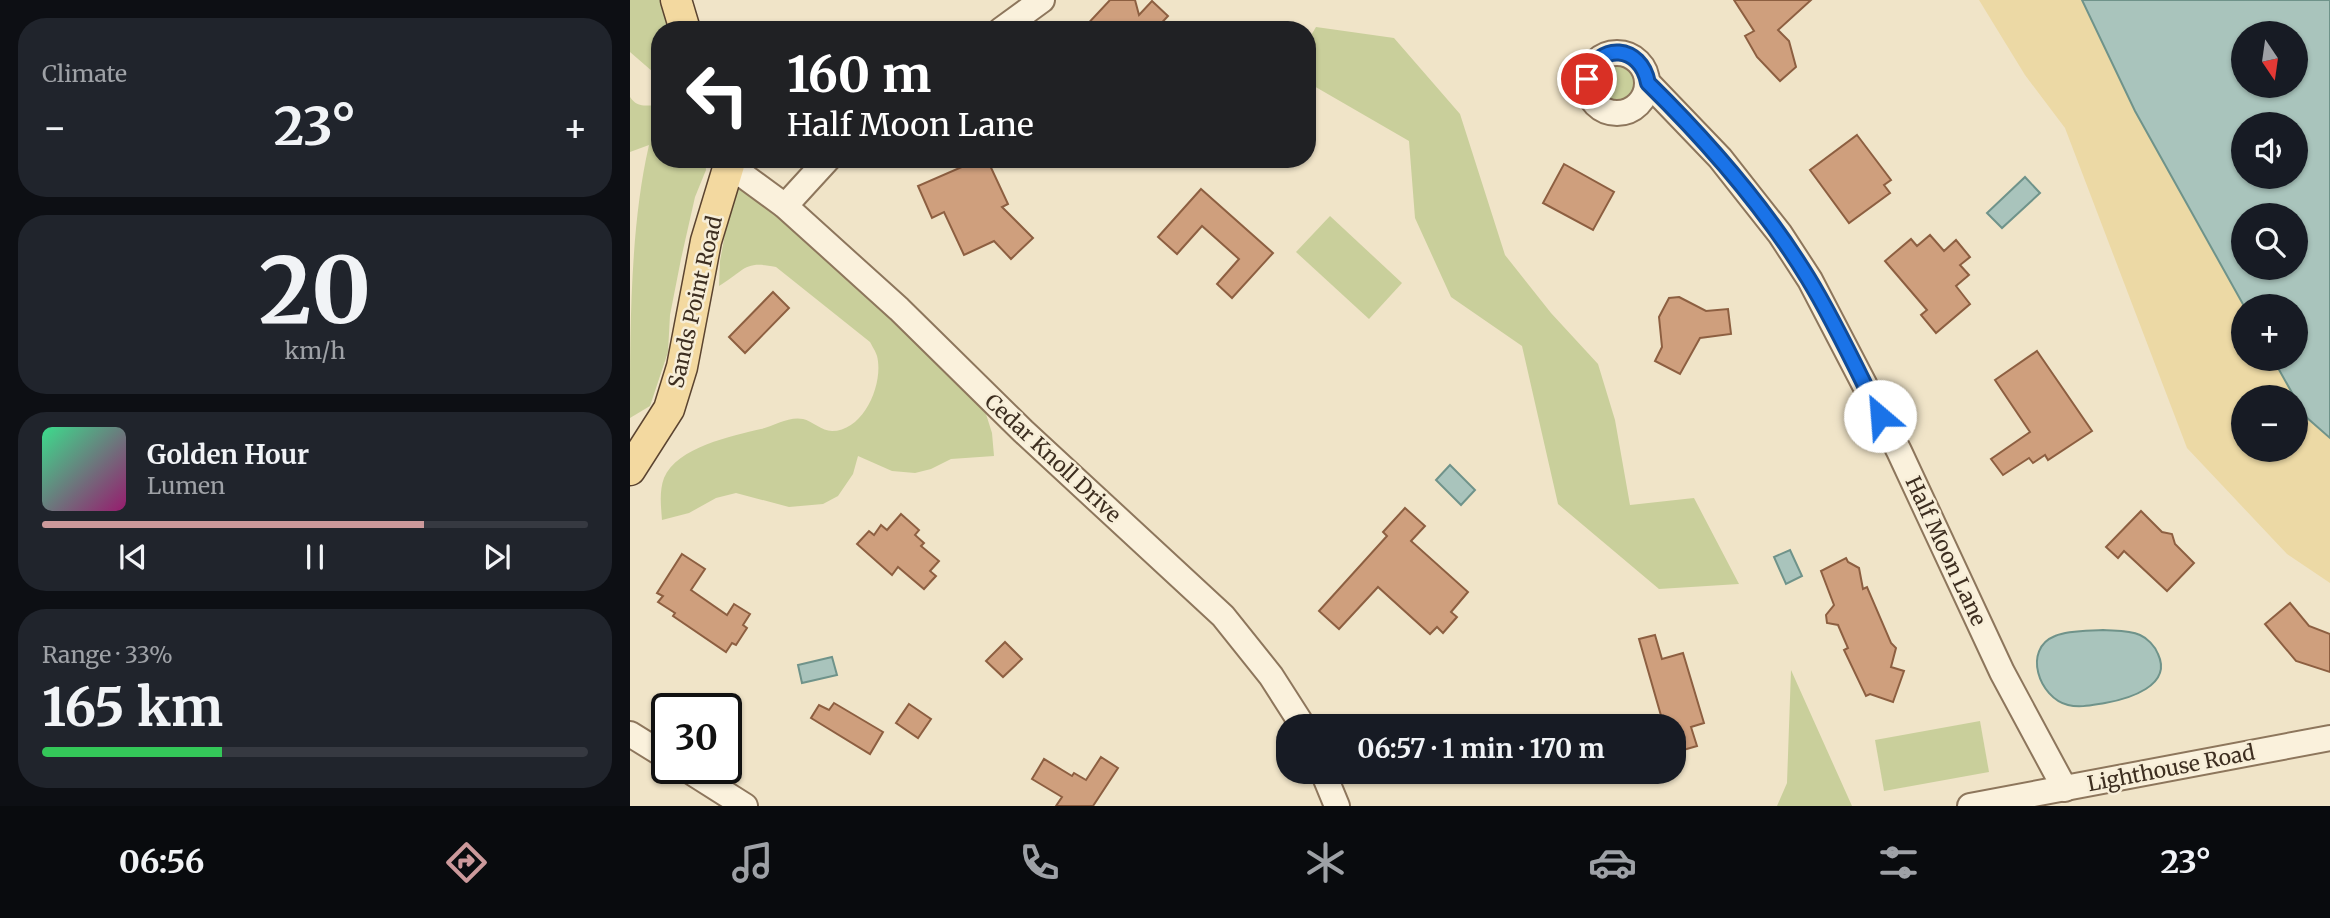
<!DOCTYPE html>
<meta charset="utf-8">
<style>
body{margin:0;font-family:Merriweather,serif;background:#20242c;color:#f1f3f6;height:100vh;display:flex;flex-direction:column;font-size:26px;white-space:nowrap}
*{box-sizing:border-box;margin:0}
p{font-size:23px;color:#9ea1a6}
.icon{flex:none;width:38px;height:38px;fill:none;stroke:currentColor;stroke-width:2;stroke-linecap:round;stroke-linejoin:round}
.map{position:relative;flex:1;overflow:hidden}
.drawer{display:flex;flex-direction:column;gap:18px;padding:18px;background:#0d0f14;width:630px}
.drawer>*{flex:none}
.top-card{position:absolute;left:21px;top:21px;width:665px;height:147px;border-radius:28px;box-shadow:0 2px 5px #0004;background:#202124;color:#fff;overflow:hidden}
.needle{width:46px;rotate:167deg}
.buttons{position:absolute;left:1601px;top:21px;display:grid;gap:14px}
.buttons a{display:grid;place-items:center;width:77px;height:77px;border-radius:50%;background:#171b24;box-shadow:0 2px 5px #0004;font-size:35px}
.speed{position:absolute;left:21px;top:693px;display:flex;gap:14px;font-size:35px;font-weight:700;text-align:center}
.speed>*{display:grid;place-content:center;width:91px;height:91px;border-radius:50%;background:#171b24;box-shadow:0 2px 5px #0004;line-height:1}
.speed .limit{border:4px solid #111;border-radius:10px;background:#fff;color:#111}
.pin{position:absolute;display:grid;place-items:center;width:60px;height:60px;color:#fff;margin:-30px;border:4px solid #fff;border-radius:50%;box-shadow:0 2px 7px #0007}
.me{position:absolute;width:77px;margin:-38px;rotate:333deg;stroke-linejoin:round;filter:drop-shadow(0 0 5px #0008)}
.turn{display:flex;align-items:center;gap:24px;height:147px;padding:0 21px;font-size:32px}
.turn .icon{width:91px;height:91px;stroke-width:2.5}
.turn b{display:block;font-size:49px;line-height:60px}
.big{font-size:52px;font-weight:700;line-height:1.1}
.drawer .tile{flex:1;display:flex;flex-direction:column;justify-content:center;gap:10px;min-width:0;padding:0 24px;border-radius:28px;background:#20242c}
.drawer .dial{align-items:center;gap:0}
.dial b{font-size:91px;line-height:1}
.song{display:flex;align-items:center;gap:21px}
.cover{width:84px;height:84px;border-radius:10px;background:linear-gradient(135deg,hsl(150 70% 55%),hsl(320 70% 35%))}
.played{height:7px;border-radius:4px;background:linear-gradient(90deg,#cc999b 70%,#363941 70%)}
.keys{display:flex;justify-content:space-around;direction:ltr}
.heat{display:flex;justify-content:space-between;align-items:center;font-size:38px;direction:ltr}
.charge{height:10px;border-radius:5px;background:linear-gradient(90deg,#34c759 33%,#363941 0)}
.trip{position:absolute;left:646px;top:714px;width:410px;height:70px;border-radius:28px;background:#171b24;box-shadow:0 2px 5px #0004;font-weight:700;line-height:70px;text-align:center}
.tab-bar{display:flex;height:112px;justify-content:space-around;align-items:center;background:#090b0e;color:#9ea1a6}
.tab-bar .icon{width:49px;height:49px}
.tab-bar .current{color:#cc999b}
.tab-bar b{font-size:32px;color:#f1f3f6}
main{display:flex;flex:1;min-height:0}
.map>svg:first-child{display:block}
.green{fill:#c9cf9b}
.sand{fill:#ecd9a5}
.water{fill:#a9c4bc;stroke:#6f938a;stroke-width:2;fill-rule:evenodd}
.building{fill:#cf9f7d;stroke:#8d5f41;stroke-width:2}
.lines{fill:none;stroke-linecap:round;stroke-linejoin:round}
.minor-casing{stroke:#8d765c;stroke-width:28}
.major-casing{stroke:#5b4430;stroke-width:33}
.minor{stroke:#faf1dc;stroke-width:24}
.major{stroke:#f3d9a0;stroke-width:30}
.route-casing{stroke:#114b97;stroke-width:18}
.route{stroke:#1a73e8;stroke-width:12}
.labels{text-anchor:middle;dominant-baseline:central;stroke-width:5;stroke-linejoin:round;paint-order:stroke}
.street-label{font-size:21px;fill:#3d2e20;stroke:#f7eed8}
</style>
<main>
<section class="drawer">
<div class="tile"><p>Climate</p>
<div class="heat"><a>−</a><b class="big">23°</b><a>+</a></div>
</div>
<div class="tile dial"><b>20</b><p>km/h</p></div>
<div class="tile">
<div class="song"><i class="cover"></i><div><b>Golden Hour</b><p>Lumen</p></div></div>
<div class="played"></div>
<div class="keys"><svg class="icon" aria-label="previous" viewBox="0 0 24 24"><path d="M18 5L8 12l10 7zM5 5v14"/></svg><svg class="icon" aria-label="pause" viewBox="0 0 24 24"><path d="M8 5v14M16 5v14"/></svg><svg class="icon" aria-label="next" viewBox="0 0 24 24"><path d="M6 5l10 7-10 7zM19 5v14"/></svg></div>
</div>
<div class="tile"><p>Range · 33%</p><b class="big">165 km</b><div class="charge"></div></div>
</section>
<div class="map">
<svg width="1700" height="806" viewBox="0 0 1700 806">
<rect width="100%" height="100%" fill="#f0e4c8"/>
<g class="green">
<polygon points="0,0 35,0 44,30 30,30 30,78 0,52"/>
<polygon points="686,27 764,38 830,114 875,255 921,313 968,364 985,420 1000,505 1064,498 1109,584 1029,589 928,504 892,346 821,297 785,218 779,141 677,82 677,42"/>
<circle cx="988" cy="83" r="23"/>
<path d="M0,97C9,110 17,103 30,107V159H75L76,170L65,197L51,259L40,315L38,352L20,406L0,418C0,331 0,227 19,145L0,152Z"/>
<path d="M105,180L314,364L356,414L362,433L364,456L321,459L301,469L285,473L262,471L228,456L223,474L208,496L193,504L159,507L106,493L86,498L59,513L32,520C31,507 29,491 34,478C47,447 102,436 131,429C144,426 159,416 173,419C182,421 192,431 202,431C234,431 254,383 247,356C246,352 242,346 240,342L146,267C113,260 115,271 89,286L90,261Z"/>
<polygon points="700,216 772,283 739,319 666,252"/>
<polygon points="1161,670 1222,806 1147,806 1157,783"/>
<polygon points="1350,721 1359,772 1254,791 1245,740"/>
</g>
<polygon class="sand" points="1349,0 1452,0 1505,111 1614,306 1614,359 1643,359 1665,397 1614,397 1614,450 1666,450 1666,399 1675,416 1700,438 1700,583 1657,554 1557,448 1435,128 1395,75"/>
<g class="water">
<path d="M1452,0H1700V438L1675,416L1643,359H1666V306H1614L1505,111ZM1666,33V86H1614V33ZM1666,124V177H1614V124ZM1666,215V268H1614V215Z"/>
<polygon points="1395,177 1410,193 1372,228 1357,213"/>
<polygon points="820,465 845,490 831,505 806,480"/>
<polygon points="1160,550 1172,576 1156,584 1144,557"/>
<path d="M1473,630C1485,631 1499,630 1510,635C1517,638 1525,646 1528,654C1543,686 1498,699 1475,703C1462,705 1450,708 1438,705C1409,698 1392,649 1425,636C1439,630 1458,631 1473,630Z"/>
<polygon points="202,657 207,675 172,683 168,665"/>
</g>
<g class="building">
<polygon points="480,0 505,0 509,15 522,1 538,16 525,30 452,30"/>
<polygon points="1104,0 1181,0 1148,30 1159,41 1166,67 1150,81 1127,57 1115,36 1124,31"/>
<polygon points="1227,135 1261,180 1254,185 1260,193 1219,223 1180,170"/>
<polygon points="350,159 357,159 378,204 372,207 403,238 381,259 364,241 334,255 314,212 302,218 288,186"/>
<polygon points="934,164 984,192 963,230 913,203"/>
<polygon points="571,189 643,253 602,298 587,284 609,259 572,226 547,254 528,237"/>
<polygon points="1300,235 1314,251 1326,240 1340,257 1330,265 1339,275 1326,286 1340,304 1306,333 1291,315 1297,310 1255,261 1281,239 1287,246"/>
<polygon points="143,292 159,308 115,353 99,337"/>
<polygon points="1049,297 1076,311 1098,309 1101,334 1070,338 1050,374 1025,361 1032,347 1029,317 1039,298"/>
<polygon points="1407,351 1462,431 1418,460 1415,455 1403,463 1399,458 1373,475 1361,459 1400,432 1365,380"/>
<polygon points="775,508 795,526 781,541 838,592 821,612 827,617 813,633 807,627 800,634 748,587 709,629 689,611 757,536 753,532"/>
<polygon points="1511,511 1532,532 1542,534 1545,544 1564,563 1537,591 1494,551 1488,558 1476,547"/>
<polygon points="271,514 289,530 285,535 294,543 291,546 309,561 300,571 306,576 294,589 268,567 262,575 227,544 239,531 244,535 251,525 257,530"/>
<polygon points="52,554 75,569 61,590 97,615 104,604 120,614 113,625 117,628 106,645 102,643 96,652 43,616 45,613 28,602 33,596 27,593"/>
<polygon points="1216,558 1218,562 1229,568 1233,589 1237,587 1261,643 1266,648 1261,667 1274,671 1263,702 1240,694 1236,696 1214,650 1218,648 1208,625 1197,623 1196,615 1204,605 1191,571"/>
<polygon points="1660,603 1679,626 1700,634 1700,672 1666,661 1635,624"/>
<polygon points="1025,635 1032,659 1053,653 1074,723 1061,727 1067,746 1043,753 1043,726 1034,726 1009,639"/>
<polygon points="375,642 392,659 373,677 356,661"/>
<polygon points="204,703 253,732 240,754 181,718 189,705 199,710"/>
<polygon points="279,704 301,719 288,738 266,723"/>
<polygon points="471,757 488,768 463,806 426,806 432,797 402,779 414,759 442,776 444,773 456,780"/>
</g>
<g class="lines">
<g class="minor-casing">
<g id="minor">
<polyline points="371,30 412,0"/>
<circle cx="987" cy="83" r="30"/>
<polyline points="1018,83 1090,158 1150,234 1180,280 1269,451 1372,672 1435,789"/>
<polyline points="99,165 155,206 269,309 393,431 593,616 641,676 673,726"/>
<polyline points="155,206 198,159"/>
<polyline points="0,734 37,757"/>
<polyline points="55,768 115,806"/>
<polyline points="693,772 707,806"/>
<polyline points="1340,806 1700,738"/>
</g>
</g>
<g class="major-casing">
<g id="major">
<polyline points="46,0 55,30"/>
<polyline points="0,470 39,409 52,367 76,241 99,165 97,159"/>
</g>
</g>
<use href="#minor" class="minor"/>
<use href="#major" class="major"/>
</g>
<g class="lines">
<g class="route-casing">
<path id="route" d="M957,79C968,41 1011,45 1018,83C1078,142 1134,206 1178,278C1205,322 1227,370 1250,416"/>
</g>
<use href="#route" class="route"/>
</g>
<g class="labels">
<g class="street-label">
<text transform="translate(65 302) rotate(-77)">Sands Point Road</text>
<text transform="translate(423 458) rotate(43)">Cedar Knoll Drive</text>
<text transform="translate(1316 551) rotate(65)">Half Moon Lane</text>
<text transform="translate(1541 768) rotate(-11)">Lighthouse Road</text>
</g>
</g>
</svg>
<div class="buttons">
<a><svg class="needle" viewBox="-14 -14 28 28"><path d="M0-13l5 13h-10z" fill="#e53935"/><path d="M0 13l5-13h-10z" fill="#9ea1a6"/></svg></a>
<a><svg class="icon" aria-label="sound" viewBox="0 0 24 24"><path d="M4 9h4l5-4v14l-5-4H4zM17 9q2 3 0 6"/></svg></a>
<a><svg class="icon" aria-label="search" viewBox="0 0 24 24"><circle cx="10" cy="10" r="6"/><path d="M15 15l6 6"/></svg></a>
<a>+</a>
<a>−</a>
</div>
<div class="speed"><div class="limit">30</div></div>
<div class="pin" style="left:957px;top:79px;background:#d93025"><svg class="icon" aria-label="arrive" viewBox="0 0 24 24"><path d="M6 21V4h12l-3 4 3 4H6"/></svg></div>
<svg class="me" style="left:1250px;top:416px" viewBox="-20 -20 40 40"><circle r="19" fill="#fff"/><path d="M0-13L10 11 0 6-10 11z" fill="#1a73e8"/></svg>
<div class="trip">06:57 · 1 min · 170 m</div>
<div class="top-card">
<div class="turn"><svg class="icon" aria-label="left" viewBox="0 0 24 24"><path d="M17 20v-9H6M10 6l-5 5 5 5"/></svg><div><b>160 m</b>Half Moon Lane</div></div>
</div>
</div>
</main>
<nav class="tab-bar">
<b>06:56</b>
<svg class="icon current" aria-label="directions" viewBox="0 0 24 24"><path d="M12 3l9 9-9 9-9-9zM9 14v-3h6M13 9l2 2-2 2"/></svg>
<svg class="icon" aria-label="music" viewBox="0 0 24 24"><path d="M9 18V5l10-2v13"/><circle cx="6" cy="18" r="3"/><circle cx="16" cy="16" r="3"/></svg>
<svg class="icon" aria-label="phone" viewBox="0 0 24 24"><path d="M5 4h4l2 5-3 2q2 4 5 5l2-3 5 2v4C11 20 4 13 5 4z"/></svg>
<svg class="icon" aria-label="climate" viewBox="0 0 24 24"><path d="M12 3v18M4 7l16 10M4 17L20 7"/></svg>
<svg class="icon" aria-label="car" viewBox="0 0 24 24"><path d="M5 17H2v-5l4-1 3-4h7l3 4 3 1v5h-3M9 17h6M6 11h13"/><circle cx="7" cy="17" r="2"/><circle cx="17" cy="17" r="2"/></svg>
<svg class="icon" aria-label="filters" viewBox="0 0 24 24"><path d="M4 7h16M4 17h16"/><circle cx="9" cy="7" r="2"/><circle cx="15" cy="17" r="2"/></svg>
<b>23°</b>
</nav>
